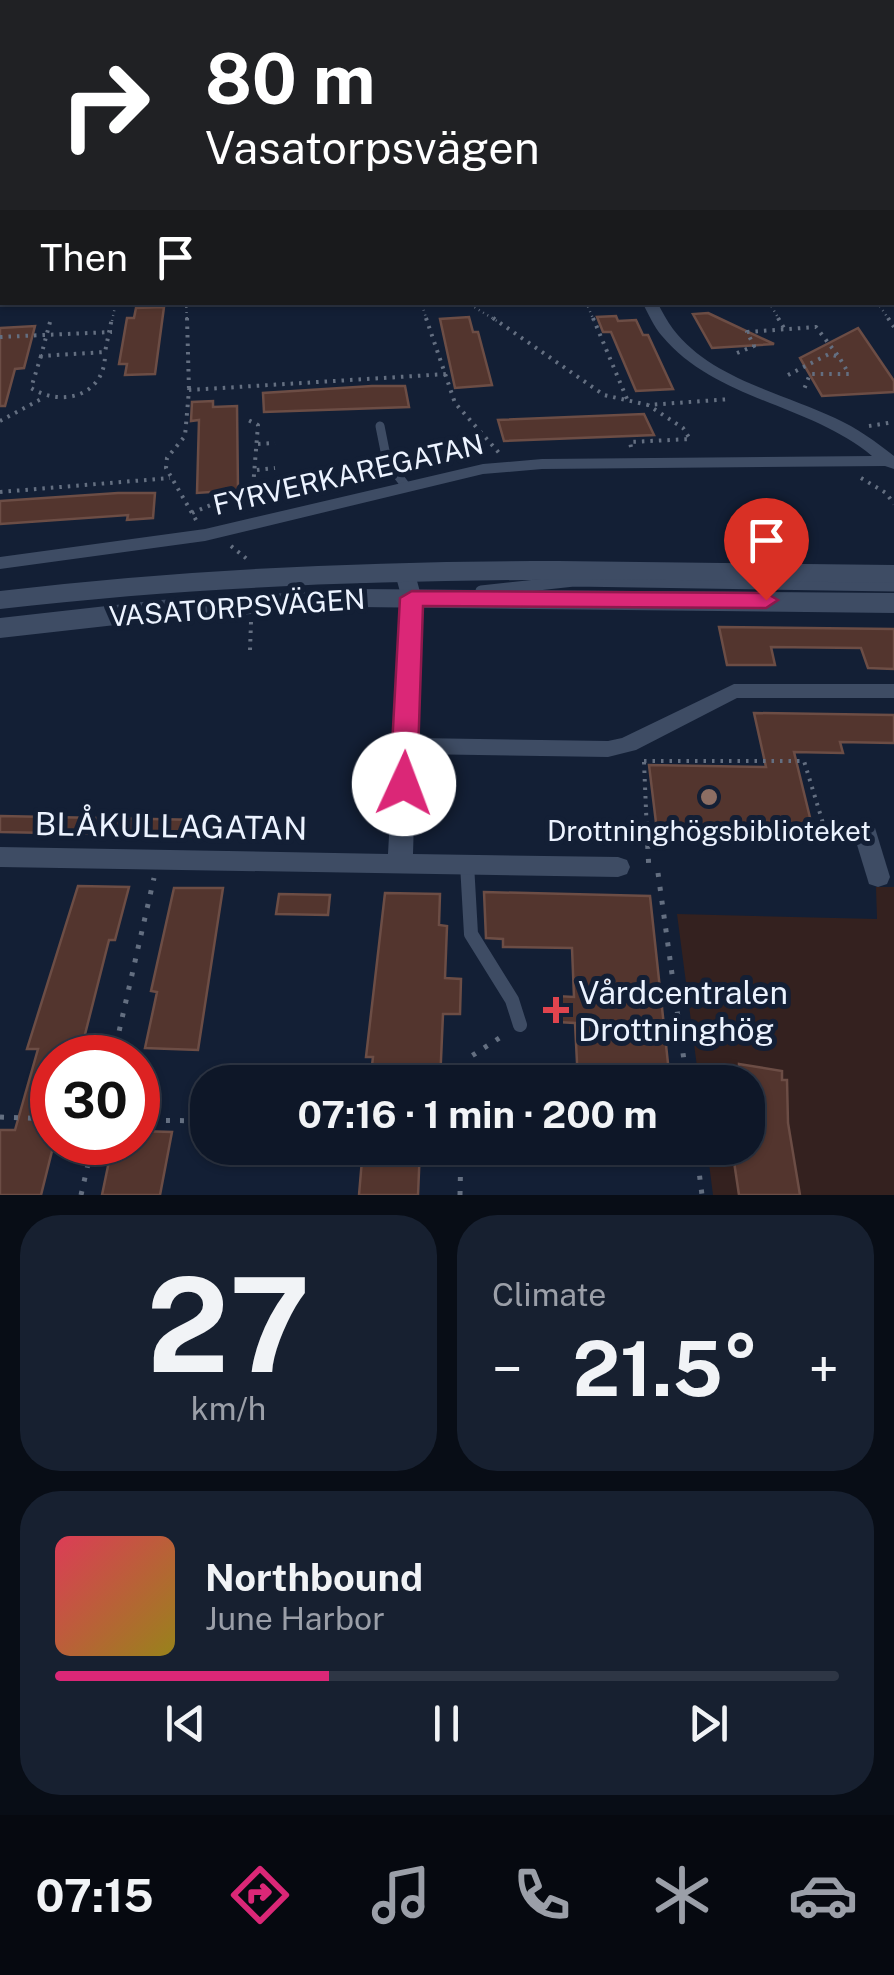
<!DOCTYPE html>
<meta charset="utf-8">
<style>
body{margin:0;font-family:"Public Sans",sans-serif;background:#172030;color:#f1f3f6;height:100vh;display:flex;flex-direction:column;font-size:38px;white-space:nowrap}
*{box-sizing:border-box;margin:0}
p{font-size:32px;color:#9b9fa8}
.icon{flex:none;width:55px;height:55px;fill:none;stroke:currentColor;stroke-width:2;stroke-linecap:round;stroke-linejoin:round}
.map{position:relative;height:1195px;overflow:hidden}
.sheet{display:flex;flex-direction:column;gap:20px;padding:20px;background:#080d16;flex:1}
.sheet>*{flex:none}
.top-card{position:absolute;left:0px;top:0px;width:895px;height:305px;box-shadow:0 2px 8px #0004,0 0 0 2px #2e3645;background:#202124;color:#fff;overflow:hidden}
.speed{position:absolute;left:30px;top:1035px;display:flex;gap:20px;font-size:50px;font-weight:700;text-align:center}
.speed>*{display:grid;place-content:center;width:130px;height:130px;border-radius:50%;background:#0e1728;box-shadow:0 2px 8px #0004,0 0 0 2px #2e3645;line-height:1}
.speed .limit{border:15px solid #d22;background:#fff;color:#111}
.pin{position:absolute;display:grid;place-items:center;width:85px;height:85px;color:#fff;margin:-102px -42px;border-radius:50% 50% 50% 0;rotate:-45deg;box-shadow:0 0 10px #0007}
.pin .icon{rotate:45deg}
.me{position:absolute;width:110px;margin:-55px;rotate:2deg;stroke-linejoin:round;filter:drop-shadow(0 0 8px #0008)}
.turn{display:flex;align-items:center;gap:35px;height:210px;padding:0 40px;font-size:45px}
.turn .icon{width:130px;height:130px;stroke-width:2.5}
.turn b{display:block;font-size:70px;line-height:85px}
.then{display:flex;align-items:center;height:95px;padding:0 40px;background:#0003;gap:20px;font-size:38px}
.big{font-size:75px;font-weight:700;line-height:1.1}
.sheet .tile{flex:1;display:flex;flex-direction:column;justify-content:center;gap:15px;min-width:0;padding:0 35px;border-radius:40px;background:#172030}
.sheet .dial{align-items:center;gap:0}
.dial b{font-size:130px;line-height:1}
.song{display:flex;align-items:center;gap:30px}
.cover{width:120px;height:120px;border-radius:15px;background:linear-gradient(135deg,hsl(350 70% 55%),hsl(50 70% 35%))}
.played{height:10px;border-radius:5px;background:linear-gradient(90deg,#db2777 35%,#2e3645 35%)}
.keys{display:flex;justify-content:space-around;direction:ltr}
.heat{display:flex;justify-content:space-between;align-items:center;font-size:55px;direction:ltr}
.sheet .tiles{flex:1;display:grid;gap:20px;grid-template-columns:1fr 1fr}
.tile:last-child{grid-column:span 2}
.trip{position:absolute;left:190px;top:1065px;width:575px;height:100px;border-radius:40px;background:#0e1728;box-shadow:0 2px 8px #0004,0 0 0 2px #2e3645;font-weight:700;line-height:100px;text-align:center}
.dock{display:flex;height:160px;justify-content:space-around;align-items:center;background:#060910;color:#9b9fa8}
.dock .icon{width:70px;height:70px}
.dock .selected{color:#db2777}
.dock b{font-size:45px;color:#f1f3f6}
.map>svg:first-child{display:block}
.education{fill:#34211f}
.green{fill:#042564}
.building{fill:#53352e;stroke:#6c4d45;stroke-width:2.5}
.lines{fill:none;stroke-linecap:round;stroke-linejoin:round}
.path-far2{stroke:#646f81;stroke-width:2.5;stroke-dasharray:1 4;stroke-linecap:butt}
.path-far1{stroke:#646f81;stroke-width:4;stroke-dasharray:2.5 6;stroke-linecap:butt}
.path{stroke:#646f81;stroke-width:5;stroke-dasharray:4 10;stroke-linecap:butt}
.lane-far2{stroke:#3e4c64;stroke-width:9}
.lane-far1{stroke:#3e4c64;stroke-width:11}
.lane{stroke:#3e4c64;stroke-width:14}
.street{fill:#3e4c64;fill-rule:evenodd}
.secondary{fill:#3e4c64;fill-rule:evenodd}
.route{fill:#db2777;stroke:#8e194d;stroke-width:2.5}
.education-dot{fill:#8d6e63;stroke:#131f35;stroke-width:4}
.health-dot{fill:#e0444e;stroke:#131f35;stroke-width:4}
.labels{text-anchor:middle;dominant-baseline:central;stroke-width:10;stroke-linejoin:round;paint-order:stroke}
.street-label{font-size:28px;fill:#ecf3ff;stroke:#131f35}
.poi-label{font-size:28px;fill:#ecf3ff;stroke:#131f35}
.near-street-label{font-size:32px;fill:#ecf3ff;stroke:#131f35}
.near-poi-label{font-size:32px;fill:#ecf3ff;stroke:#131f35;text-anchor:start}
</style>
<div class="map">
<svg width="894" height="1195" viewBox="0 0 894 1195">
<rect width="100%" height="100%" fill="#131f35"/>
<polygon class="education" points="876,887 894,887 894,1195 713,1195 707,1148 748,1148 748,1082 699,1082 677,914 877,919"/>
<polygon class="green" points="260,0 894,0 894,65 892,2 256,2"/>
<g class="building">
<polygon points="164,307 155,374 125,375 127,364 119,364 127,318 134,318 136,308"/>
<polygon points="708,313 774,344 712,348 693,314"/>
<polygon points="616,316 618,321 636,320 643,335 648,335 673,389 636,391 611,332 603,332 597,317"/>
<polygon points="469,317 473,332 478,332 492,385 455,388 440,319"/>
<polygon points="35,326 24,368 15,369 5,406 0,406 0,328"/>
<polygon points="858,328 894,381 894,392 822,396 800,358"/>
<polygon points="372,386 405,386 409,407 264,412 263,393"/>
<polygon points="213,401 213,407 237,406 238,490 197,493 199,420 191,421 192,402"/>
<polygon points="644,414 654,435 504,441 498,420"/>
<polygon points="118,493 155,493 153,518 127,520 128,515 0,524 0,501"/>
<polygon points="719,627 894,629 894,669 868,668 861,648 771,647 775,665 727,665"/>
<polygon points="754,713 894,715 894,743 840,742 843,753 794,752 814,834 657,831 649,765 766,767"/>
<polygon points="0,816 202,820 198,836 0,832"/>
<polygon points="78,886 129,887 115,940 109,940 79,1058 52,1058 52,1151 41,1195 0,1195 0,1130 15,1130 38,1049 27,1049"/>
<polygon points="174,888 223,888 198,1050 145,1048 157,992 151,991"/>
<polygon points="484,892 650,896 670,1082 578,1082 575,1023 557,1022 556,996 574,997 572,948 503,947 503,939 486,938"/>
<polygon points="385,893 440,894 439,925 447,926 445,978 461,979 460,1014 443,1014 440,1082 370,1082 373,1057 366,1057"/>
<polygon points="279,894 330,895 328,915 276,914"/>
<polygon points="739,1064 782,1071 782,1080 787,1080 788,1123 800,1195 739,1195 733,1155 736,1148 748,1148 748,1082 739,1082"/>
<polygon points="138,1131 172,1132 160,1195 102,1195 113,1142 138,1142"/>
<polygon points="363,1148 420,1148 418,1195 359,1195"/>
</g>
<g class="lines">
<g class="path-far2">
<polyline points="218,0 228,2"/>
<polyline points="302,2 306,0"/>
<polyline points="186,302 187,321"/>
<polyline points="466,302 497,321"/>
<polyline points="586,302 594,321"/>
<polyline points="769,302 780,321"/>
<polyline points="877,302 890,321"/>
<polyline points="422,305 427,321"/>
<polyline points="423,305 463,302"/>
<polyline points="670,305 720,302"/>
<polyline points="112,321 116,302"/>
</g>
<g class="path-far1">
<polyline points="187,318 189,390"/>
<polyline points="426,318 455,403 500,454"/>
<polyline points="493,318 604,395 648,405 731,399"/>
<polyline points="593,318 627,399"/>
<polyline points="778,318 784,328"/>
<polyline points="888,318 894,327"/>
<polyline points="50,322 41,356 105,352 112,318"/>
<polyline points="0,337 112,332"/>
<polyline points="737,353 754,346 747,332 816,327 839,357"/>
<path d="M41,356L31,388C63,408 106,395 105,353"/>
<polyline points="788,375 829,354 839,357 849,374 810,374 803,392"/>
<polyline points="0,421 45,397"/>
<polyline points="869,426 894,422"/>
<polyline points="258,444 275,443"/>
<polyline points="631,447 630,442 690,439 683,428 648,405"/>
<polyline points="257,470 275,468"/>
<polyline points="861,478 886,493 894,504"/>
<polyline points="0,492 170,478"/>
<polyline points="192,513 253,487 258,425 244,418"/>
<polyline points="196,520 166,468 167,458 185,436 189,390 447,374"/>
<polyline points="231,546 247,559"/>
<polyline points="250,650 251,622"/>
<polyline points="644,761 804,761 826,833"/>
<polyline points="644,762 647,833"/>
</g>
<g class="path">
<polyline points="647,831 649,872"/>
<polyline points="825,831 827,838"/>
<polyline points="647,838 844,839"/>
<polyline points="658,873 687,1082"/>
<polyline points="113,1058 154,878"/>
<polyline points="467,1082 470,1057 507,1033"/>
<polyline points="0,1117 52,1119"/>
<polyline points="138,1120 208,1121"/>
<polyline points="641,1148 696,1152"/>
<polyline points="696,1148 702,1195"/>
<polyline points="81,1195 93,1142"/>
<polyline points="460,1195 461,1148"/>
</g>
<polyline class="lane-far2" points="380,426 387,461 405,485"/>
<polyline class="lane-far1" points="481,591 574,581 894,586"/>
<polyline class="lane" points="467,864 471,934 512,1000 520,1025"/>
<g class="street">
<polygon points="2,199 2,208 0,209 0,200"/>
<path d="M642,302H657C662,311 667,321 673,329C710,378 782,393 835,418C857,428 875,441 894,456V469L885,466L542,469L483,474L205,541L0,569V557L205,529L483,464L542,459L872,456C810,404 715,400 662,336C654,327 648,313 642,302Z"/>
<polygon points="404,564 414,570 422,599 417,738 608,741 622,738 734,684 894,684 894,698 737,698 636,750 608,757 416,754 413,854 618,857 627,860 630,867 627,874 618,877 0,867 0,847 388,854 402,599 394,570"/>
<polygon points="866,826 875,828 890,877 887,884 878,887 869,884 854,835 857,828"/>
</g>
<g class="secondary">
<path d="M558,561L894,565V583C595,578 298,574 0,609V591C186,569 371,561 558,561Z"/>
<polygon points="358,589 894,593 894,613 358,607 160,620 0,638 0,618 160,600"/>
</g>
</g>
<polygon class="route" points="412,591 766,593 778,600 766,608 423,606 417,784 404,794 390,784 400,598"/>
<circle class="education-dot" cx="709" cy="797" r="10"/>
<path class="health-dot" d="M551 995h10v10h10v10h-10v10h-10v-10h-10v-10h10z"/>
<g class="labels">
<g class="street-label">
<text transform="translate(348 474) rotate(-13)">FYRVERKAREGATAN</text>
<text transform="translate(237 607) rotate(-4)">VASATORPSVÄGEN</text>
</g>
<g class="poi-label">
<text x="709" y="830">Drottninghögsbiblioteket</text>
</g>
<g class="near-street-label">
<text transform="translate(171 826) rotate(1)">BLÅKULLAGATAN</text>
</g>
<g class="near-poi-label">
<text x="578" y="992">Vårdcentralen<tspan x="578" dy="37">Drottninghög</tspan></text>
</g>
</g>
</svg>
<div class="speed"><div class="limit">30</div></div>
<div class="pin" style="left:766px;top:600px;background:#d93025"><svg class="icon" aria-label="arrive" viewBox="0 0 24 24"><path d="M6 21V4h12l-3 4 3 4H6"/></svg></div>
<svg class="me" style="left:404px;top:784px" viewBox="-20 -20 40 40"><circle r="19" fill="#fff"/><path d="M0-13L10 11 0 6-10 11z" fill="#db2777"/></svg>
<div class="trip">07:16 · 1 min · 200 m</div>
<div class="top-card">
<div class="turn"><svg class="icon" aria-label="right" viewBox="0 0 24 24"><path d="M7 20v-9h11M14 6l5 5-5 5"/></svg><div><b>80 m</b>Vasatorpsvägen</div></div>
<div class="then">Then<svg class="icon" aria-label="arrive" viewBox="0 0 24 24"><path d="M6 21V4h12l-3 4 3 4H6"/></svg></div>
</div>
</div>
<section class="sheet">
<div class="tiles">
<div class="tile dial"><b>27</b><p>km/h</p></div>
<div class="tile"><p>Climate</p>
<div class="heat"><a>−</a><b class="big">21.5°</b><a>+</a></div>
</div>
<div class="tile">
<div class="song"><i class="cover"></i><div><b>Northbound</b><p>June Harbor</p></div></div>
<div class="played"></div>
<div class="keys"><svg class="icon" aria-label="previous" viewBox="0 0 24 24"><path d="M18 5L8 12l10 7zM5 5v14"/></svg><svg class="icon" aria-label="pause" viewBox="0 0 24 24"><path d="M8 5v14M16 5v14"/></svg><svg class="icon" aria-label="next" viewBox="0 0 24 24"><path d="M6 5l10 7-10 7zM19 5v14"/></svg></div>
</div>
</div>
</section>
<nav class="dock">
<b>07:15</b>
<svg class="icon selected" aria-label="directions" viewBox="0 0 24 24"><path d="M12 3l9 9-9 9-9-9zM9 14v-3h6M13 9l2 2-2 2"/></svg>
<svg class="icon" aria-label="music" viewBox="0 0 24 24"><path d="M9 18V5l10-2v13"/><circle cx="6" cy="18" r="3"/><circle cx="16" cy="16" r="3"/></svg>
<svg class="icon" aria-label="phone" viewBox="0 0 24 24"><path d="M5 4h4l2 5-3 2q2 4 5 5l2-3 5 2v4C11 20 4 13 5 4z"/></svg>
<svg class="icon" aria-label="climate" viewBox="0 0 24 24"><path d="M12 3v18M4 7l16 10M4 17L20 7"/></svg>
<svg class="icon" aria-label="car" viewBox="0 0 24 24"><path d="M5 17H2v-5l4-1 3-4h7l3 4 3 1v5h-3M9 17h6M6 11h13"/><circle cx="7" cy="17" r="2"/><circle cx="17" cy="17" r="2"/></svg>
</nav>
